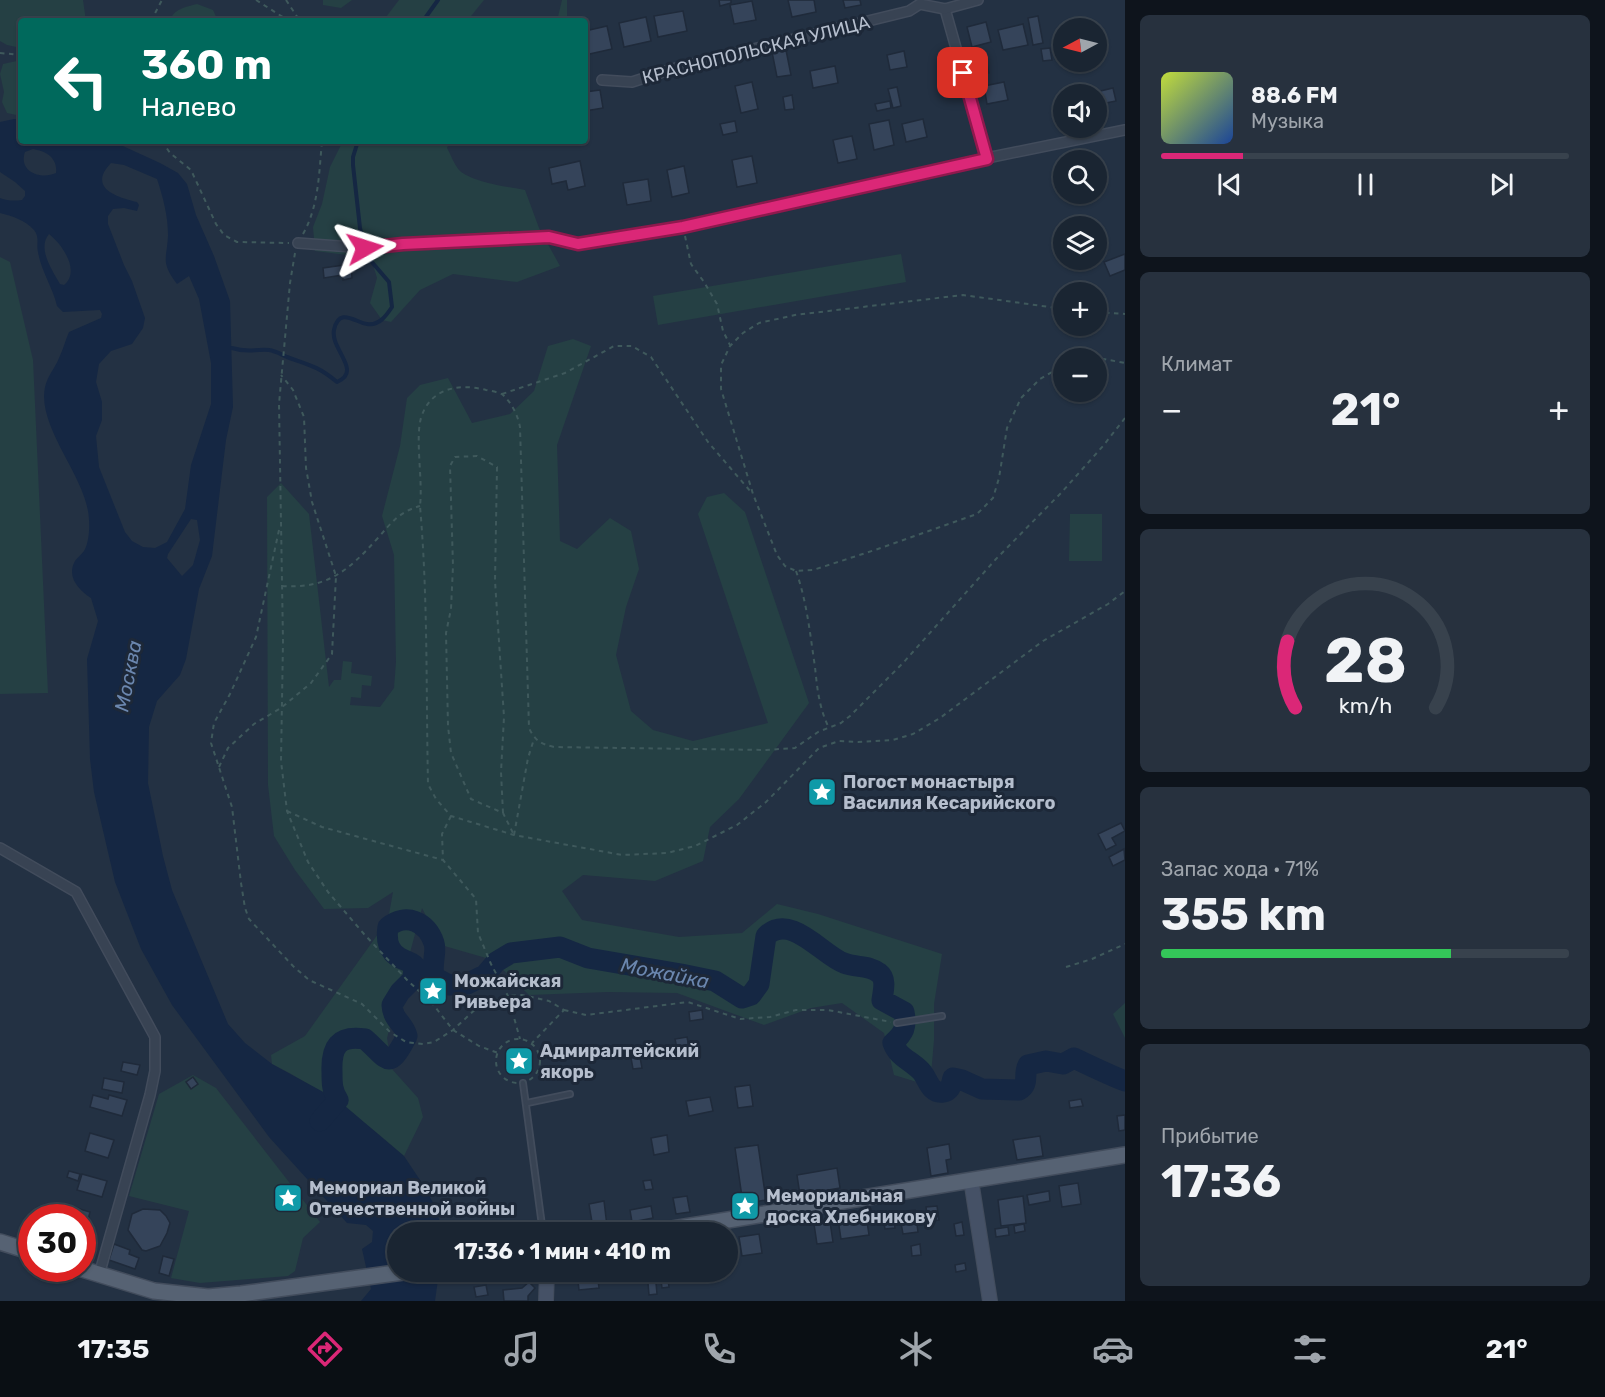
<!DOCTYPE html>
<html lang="ru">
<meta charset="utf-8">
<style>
body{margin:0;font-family:Rubik,sans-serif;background:#27313e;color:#f1f3f6;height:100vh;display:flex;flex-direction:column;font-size:22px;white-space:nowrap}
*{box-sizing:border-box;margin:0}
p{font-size:20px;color:#9fa5ac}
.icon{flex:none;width:33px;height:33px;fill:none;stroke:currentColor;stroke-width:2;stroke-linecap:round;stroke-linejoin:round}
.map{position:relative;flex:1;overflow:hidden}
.panel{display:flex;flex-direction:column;gap:15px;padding:15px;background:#0e141c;width:480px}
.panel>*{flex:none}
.hud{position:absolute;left:18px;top:18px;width:570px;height:126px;border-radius:6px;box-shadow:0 2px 4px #0004,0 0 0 2px #38424d;background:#00695c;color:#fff;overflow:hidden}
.needle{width:39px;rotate:263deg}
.controls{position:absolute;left:1053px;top:18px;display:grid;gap:12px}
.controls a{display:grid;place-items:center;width:54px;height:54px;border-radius:50%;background:#1a2532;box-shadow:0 2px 4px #0004,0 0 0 2px #38424d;font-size:30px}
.speed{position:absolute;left:18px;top:1204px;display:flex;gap:12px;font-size:30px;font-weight:700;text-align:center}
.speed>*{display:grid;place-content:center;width:78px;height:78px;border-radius:50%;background:#1a2532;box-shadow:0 2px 4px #0004,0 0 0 2px #38424d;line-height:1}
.speed .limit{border:9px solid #d22;background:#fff;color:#111}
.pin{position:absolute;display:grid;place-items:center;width:51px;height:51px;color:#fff;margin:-26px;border-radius:12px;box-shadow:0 3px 9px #0006}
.me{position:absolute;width:66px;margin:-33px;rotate:84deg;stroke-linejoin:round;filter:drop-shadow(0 0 4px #0008)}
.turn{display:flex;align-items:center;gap:21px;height:126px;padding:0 24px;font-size:27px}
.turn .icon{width:78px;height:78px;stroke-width:2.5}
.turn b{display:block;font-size:42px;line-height:51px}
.big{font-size:45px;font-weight:700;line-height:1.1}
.panel .widget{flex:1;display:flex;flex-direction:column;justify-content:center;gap:9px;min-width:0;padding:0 21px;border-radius:9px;background:#27313e}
.panel .dial{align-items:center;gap:0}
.dial svg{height:156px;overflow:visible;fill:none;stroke:#38424d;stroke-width:7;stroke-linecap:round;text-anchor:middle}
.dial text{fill:#f1f3f6;stroke:none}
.song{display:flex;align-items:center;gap:18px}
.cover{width:72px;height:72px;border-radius:9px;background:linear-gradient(135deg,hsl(70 70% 55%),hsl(220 70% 35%))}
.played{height:6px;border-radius:3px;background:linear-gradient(90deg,#db2777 20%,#38424d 20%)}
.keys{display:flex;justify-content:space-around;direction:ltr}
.heat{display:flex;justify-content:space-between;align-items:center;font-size:33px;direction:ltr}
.charge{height:9px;border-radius:4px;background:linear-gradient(90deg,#34c759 71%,#38424d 0)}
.trip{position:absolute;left:387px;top:1222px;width:351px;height:60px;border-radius:30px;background:#1a2532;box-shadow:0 2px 4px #0004,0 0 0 2px #38424d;font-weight:700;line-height:60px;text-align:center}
.tabs{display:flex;height:96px;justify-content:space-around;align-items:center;background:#0a0f14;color:#9fa5ac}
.tabs .icon{width:42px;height:42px}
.tabs .on{color:#db2777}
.tabs b{font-size:27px;color:#f1f3f6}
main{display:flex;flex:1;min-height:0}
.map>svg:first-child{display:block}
.green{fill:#254044}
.water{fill:#152743;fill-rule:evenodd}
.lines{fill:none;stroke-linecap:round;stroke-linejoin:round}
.stream{stroke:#152743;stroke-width:4}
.river{stroke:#152743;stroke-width:21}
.building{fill:#35445a;stroke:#1f2a3a;stroke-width:1.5}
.lane-casing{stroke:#424c5c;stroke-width:8}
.street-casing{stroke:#424c5c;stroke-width:12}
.secondary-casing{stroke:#424c5c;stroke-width:16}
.primary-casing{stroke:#424c5c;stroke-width:18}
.path{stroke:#3f595c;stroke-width:2;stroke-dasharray:4.5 4.5;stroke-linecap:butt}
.lane{stroke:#384353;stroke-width:4.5}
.street{stroke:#384353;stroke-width:9}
.secondary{stroke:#455166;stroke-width:14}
.primary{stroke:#566273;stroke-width:15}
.route-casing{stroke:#8e194d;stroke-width:15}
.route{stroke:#db2777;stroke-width:10}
.labels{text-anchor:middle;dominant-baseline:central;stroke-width:6;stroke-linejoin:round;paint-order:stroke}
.street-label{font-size:18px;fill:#b5becd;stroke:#1d2838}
.poi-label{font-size:18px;font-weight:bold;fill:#b5becd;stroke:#1d2838;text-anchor:start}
.water-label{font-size:20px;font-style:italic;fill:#6b87af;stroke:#1d2838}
</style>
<main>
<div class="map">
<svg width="1125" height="1301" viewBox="0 0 1125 1301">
<rect width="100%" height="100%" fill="#233143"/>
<g class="green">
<polygon points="0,0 83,0 86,21 21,21 21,48 7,45 0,41"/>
<polygon points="323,0 352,0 341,8 323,5"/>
<polygon points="399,0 484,0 467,21 383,21"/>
<polygon points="562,0 567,0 567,21 557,21"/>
<path d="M197,4L213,10L218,21H170C173,9 186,7 197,4Z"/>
<polygon points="21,60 21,116 7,113 2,102 4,92 0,74 3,64"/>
<path d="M343,141H450L447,148C451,155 454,164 459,170C471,182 508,187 525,190L539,228L560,266L517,282L453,274L420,290L391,322L382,320L370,303L377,278L371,258L315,251L313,227L322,204L330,167Z"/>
<polygon points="901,254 906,282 658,325 653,296"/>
<polygon points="0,257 10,262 33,360 48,693 0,694"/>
<path d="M573,339L591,346L557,445L560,541L577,549L610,518L631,531L639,569L626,607L616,655L631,711L653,730L693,741L768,723L698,514L707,497L724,493L745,512L809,703L739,799L710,827L703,861L655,881L583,875L562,891L582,920L679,937L742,933L777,904L818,914L942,954L934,1004V1040L930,1086L894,1075L884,1033L842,1003L811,1008L764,1025L677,993L608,992L529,995L493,960L441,945L422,908L387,1038L392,1069L418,1098L423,1117L404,1156C363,1120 320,1088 272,1064L271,1055L305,1036L388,920L393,892L368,908L324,909L295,870L274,836L268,785L267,497L281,483L309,514L329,687L334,680H341L343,661L352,662L351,673L372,676L371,686L362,685L361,698L351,697L350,705L380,707L394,688L396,662L394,555L382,516L400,446L407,398L420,385L448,378L472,423L510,414L534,391L548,346Z"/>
<polygon points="1070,514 1102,514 1102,561 1069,561"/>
<polygon points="1125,1003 1125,1038 1113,1014"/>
<polygon points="193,1075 216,1088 320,1222 303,1238 295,1271 288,1276 200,1283 171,1278 189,1211 129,1196 159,1094"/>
</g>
<path class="water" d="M14,119H21V141H112L160,163L178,173L187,184L196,215L214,256L230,301L233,407L226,440L212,556L199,589L186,659L180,675L157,701L149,727L148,783L163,856L172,890L228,1024L245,1043L272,1064L338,1100L404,1156L420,1180L435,1206L443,1233H398V1272H439L435,1301H361L371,1289L362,1249L372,1242L373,1231L366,1225L347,1223L269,1137L172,1005L141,949L115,882L94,792L90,759L87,659L98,621L91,598C79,590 66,577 75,561C77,558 81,555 84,551C90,541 90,522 88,511C82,473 37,425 45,387C48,375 55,368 59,358C63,350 65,341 69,332L101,318L102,314L100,310L63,312L57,306C53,288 41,271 38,252C36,245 40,237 34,230C25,220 12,216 0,213V198C8,201 14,201 22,200L25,196V191L15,182L0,172V122ZM33,149C46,151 58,158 56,173C41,180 18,172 25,152ZM111,163L124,165L157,179C163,197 168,216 168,235C167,260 160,261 177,284L189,276L199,299L211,363V404L191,465L185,509L167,542L155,548L143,547L132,541L125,532L99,467L96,436L102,420V402L96,382L99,364L111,351L132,344L143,328L145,318L132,281L124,265L108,224V216L113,209L124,208L137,211L139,205L137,202C117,197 87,188 111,163ZM49,234C62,244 81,271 64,285L60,284C52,270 37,248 49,234ZM191,519L197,520L200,540L193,565L182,576L167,558L168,554Z"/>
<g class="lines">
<g class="stream">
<polyline points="423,21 438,0"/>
<path d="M232,348C248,353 253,349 269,350C276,351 280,354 287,357C309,365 318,366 337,382C363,371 330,349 334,330C339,306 356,323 367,324C379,326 386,316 392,307L389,282L371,261L365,248L360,228L353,165V157L358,141"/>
</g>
<path class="river" d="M320,1121L338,1100C332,1090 332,1084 332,1072C331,1047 338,1035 365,1039C389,1060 388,1072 407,1036C404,1023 393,1021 392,1005L400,992L413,979L414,965C409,961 406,961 400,958C388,952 386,939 388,927C406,912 427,922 434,943C437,952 431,964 434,977L449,985L467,984L485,975L496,962L511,953L560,947L588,958L681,974L715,981L742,998L751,995L759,984L766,936C791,912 823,956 844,963C856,968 869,965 879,973C887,979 883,992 882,1000L904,1012C907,1027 904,1033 893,1043C898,1057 910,1060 920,1070C928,1077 929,1094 943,1092C951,1091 951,1085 953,1078L962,1080L982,1089L1019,1090C1030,1084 1023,1074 1028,1065L1046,1061L1063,1064L1074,1058C1091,1066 1107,1074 1125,1081"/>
</g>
<g class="building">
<polygon points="719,0 731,0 731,3 720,6"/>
<polygon points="788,0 814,0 816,12 792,17"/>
<polygon points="843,0 860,0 861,5 845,8"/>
<polygon points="752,1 756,20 734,24 730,5"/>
<polygon points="683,11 687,31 658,37 654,16"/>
<polygon points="1038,16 1043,43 1033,45 1028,18"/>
<polygon points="646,17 651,41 624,47 619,23"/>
<polygon points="986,22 991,42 972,47 967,27"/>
<polygon points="1023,24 1028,45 1003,50 998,30"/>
<polygon points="607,26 612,49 585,55 585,31"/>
<polygon points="1050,48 1052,60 1043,61 1041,49"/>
<polygon points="786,50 791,75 777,77 772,52"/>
<polygon points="904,51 907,67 890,70 887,55"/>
<polygon points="986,60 989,73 978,75 976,62"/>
<polygon points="835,66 838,83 813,88 810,71"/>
<polygon points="752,82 758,109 741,113 735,86"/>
<polygon points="1004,82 1008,100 987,104 984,86"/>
<polygon points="897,87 901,106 893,108 888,89"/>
<polygon points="1113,88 1116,101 1096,105 1096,94 1088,94"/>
<polygon points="600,90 603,108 585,111 585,92"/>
<polygon points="792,95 794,109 785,110 783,97"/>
<polygon points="890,101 891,108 877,111 875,104"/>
<polygon points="923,119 927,137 906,142 902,124"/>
<polygon points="889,120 894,145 874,150 869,124"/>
<polygon points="735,121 737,132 723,135 720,124"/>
<polygon points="852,136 857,159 838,163 833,140"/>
<polygon points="518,141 537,141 537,142 519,145"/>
<polygon points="752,156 757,183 737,187 732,160"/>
<polygon points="580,161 585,186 568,190 566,181 552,184 549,168"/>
<polygon points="684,166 689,193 672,197 667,170"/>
<polygon points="648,179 651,201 627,205 623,183"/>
<polygon points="1125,254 1125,270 1110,276 1104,262"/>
<polygon points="351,264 352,278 343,280 343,275 324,278 323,268"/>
<polygon points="1121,823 1125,831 1112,838 1116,845 1106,850 1098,834"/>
<polygon points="1124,849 1125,860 1113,866 1109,857"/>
<polygon points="702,1010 703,1019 690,1021 689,1012"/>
<polygon points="687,1037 689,1047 677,1049 675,1039"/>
<polygon points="640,1057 642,1068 633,1069 631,1058"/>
<polygon points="123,1062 140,1065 137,1075 121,1071"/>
<polygon points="193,1077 198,1084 191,1089 186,1082"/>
<polygon points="104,1078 124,1082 122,1093 102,1089"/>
<polygon points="750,1085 753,1106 738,1108 735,1087"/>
<polygon points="93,1095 108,1099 109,1095 127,1100 122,1116 90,1107"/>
<polygon points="710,1097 713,1111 689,1116 686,1101"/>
<polygon points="1081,1099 1083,1106 1070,1108 1069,1101"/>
<polygon points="1125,1115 1125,1130 1119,1131 1117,1116"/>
<polygon points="90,1133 114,1140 108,1158 85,1151"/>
<polygon points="667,1135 669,1152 654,1155 651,1138"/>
<polygon points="1040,1136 1043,1156 1017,1160 1013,1140"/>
<polygon points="949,1144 951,1159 946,1160 948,1173 931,1176 927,1148"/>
<polygon points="758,1145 766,1200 743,1204 735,1148"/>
<polygon points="837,1168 840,1188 800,1195 797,1175"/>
<polygon points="69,1171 80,1174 78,1181 67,1177"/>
<polygon points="82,1174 107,1181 102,1197 77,1190"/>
<polygon points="651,1180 653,1189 645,1190 643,1181"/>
<polygon points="1078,1183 1081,1204 1062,1207 1059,1186"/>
<polygon points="1049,1191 1050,1201 1029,1205 1027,1195"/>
<polygon points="687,1196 690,1212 676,1214 673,1198"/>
<polygon points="1023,1196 1026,1223 1001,1226 998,1200"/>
<polygon points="604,1201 607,1226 593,1228 589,1204"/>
<polygon points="66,1205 90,1212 87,1224 82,1223 82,1218 62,1217"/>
<polygon points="651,1206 653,1218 632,1222 630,1210"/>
<polygon points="937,1206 939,1220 928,1221 926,1207"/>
<polygon points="143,1209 160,1210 166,1216 170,1223 167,1233 160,1246 146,1251 142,1250 128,1230 132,1214"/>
<polygon points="915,1210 918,1232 903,1234 899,1212"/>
<polygon points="893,1213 895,1228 885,1229 883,1214"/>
<polygon points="866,1215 869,1235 841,1239 838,1219"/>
<polygon points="830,1222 833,1242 817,1244 814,1224"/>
<polygon points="962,1222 964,1235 956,1236 954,1224"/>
<polygon points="1024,1224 1025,1231 1015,1233 1014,1226"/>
<polygon points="1008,1227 1009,1235 996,1237 995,1229"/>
<polygon points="759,1234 762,1253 742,1256 739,1237"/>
<polygon points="114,1244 130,1250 129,1254 139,1258 135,1269 109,1260"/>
<polygon points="920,1244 921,1255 912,1256 911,1246"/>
<polygon points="163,1256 174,1259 169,1276 159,1273"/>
<polygon points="965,1263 966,1270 956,1272 955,1265"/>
<polygon points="577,1272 597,1272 599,1288 579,1290"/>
<polygon points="641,1272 658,1272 658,1274 642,1276"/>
<polygon points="660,1272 667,1272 669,1287 662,1288"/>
<polygon points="674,1272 694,1272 695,1277 675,1280"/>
<polygon points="529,1282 535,1288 528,1296 528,1301 504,1301 503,1290 522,1288"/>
<polygon points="648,1283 656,1283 657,1294 649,1295"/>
<polygon points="486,1285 488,1295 476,1297 474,1287"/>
</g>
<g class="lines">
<g class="lane-casing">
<g id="lane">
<polyline points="897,1023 942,1016"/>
<polyline points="523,1083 543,1233"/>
<polyline points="527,1103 570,1094"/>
</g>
</g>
<g class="street-casing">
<g id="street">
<polyline points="945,9 987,158"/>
<polyline points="602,80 632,82 672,69 909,11 920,4 945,9 978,0"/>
<polyline points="298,243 365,248 403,244 549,237 578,244 683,227 987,158 1125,130"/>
<polyline points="0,848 76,892 155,1037 155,1071 150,1095 99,1275"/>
</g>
</g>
<g class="secondary-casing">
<g id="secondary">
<polyline points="971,1180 990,1301"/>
<polyline points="546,1301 547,1272"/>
</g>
</g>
<g class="primary-casing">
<g id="primary">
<polyline points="648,1233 1125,1155"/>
<polyline points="0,1242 32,1252"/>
<polyline points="82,1269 154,1291 208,1297 241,1294 403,1272"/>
</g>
</g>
<g class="path">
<polyline points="256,0 289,21"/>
<polyline points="286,0 300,21"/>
<polyline points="151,21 162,0"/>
<polyline points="0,53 21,55"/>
<polyline points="123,141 137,141"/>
<polyline points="162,141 170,153 191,170 216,224 224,235 237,242 289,243"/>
<path d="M303,234C319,206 319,172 322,141"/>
<polyline points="685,236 691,264 704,282 717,304 723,331 730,345"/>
<polyline points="295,253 290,283 279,404 283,641 281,761 287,811 308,862 328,892 364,934 408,981 432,1003 453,1030 479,1046 498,1053"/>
<polyline points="1064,309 963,295 795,315 759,323 743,333 730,346 721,365 721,389 753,494 777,555 785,566 796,571 813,570 875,550 977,514 993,498 999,478 1007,428 1021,398 1040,379 1064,365"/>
<polyline points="1096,312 1125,314"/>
<polyline points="1084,358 1093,357 1125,363"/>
<polyline points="502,394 565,373 614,346 632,346 651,357 708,442 751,492"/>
<path d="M1125,418L1103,446L1061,493L996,559L903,663L850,716L841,723L818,732L795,748L766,750L554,747C541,744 535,741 529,728L520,427C518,416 512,403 503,395C499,392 491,391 486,390C459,383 430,388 421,418C415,439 423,480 420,506C428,598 426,691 428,784L436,799L451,816L514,835L622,855L667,853L695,846L737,825L766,802L819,748L839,741L858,742L893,740L913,734L940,718L1043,641L1108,604L1125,591"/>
<polyline points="279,530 256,637 230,694 214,723 211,743 232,807 241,883 245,908 249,919 293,966 309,980 362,1004 390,1032 406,1042 423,1044 434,1042 453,1030 480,1005 508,996 522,995 549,1001 564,1010 532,1043"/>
<path d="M796,571C807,602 810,634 815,667C817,687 819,707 828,726"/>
<path d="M282,586C327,589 348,571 377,539C392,522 399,512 420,506"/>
<polyline points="219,767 228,748 254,724 281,708 311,683 332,654 336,576 312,502 306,468 304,417 293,390 281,375"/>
<polyline points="287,811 322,827 443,860"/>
<polyline points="503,813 501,772 504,717 495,581 497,467 477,456 455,457 450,466 453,566 451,609 446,633 448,726 451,753 471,799 503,813 514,835"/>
<polyline points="451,816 442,834 443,860 476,899 478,933 491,964 508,996 520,1039"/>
<polyline points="514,835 528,758 534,739"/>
<polyline points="1066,967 1092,959 1125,944"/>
<polyline points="564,1010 586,1015 688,1002 740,1019 770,1017 796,1010 828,1010 891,1022"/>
<circle cx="518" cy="1061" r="22"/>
</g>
<use href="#lane" class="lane"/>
<use href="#street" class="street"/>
<use href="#secondary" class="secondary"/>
<use href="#primary" class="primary"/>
</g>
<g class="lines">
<g class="route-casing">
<polyline id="route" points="365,248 403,244 549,237 578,244 683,227 987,159 963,73"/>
</g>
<use href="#route" class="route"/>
</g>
<defs>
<g id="sight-square" transform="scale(1.5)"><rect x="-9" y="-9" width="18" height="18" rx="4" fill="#0f9aa8" stroke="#1d2838"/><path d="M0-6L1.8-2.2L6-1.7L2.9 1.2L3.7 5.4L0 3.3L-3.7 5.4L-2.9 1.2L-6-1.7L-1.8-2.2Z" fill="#fff"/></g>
</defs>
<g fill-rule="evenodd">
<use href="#sight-square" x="822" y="792"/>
<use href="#sight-square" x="433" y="991"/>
<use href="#sight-square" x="519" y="1061"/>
<use href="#sight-square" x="288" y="1198"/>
<use href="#sight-square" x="745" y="1206"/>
</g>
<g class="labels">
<g class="street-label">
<text transform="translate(756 50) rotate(-14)">КРАСНОПОЛЬСКАЯ УЛИЦА</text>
</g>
<g class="poi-label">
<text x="843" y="782">Погост монастыря<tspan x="843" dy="21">Василия Кесарийского</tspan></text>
<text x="454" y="981">Можайская<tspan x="454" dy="21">Ривьера</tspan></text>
<text x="540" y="1051">Адмиралтейский<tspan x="540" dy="21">якорь</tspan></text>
<text x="309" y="1188">Мемориал Великой<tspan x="309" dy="21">Отечественной войны</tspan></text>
<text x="766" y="1196">Мемориальная<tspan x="766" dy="21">доска Хлебникову</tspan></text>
</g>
<g class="water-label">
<text transform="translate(128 676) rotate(-79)">Москва</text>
<text transform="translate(665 973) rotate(11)">Можайка</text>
</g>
</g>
</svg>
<div class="controls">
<a><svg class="needle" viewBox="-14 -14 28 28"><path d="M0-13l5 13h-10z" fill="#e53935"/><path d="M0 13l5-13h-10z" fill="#9fa5ac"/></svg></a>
<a><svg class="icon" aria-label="sound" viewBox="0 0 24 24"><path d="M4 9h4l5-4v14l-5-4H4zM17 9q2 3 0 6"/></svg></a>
<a><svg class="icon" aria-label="search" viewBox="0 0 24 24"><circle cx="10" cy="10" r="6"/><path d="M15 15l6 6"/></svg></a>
<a><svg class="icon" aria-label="layers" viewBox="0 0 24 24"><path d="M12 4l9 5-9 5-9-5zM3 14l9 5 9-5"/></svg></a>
<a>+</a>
<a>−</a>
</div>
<div class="speed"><div class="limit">30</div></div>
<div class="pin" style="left:963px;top:73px;background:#d93025"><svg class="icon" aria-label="arrive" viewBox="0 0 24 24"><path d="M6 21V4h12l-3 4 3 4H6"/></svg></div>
<svg class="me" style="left:365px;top:248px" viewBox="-20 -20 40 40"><path d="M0-17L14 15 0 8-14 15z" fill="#db2777" stroke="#fff" stroke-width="4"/></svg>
<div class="trip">17:36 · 1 мин · 410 m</div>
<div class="hud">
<div class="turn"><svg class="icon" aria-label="left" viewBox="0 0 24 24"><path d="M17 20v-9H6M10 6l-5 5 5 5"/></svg><div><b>360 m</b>Налево</div></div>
</div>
</div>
<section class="panel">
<div class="widget">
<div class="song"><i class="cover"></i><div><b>88.6 FM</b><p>Музыка</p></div></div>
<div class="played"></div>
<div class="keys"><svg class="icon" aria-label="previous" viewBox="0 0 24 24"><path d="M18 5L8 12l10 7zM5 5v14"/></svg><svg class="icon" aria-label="pause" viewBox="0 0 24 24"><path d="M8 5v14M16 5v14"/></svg><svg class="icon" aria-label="next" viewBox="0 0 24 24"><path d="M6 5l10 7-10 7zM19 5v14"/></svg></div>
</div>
<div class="widget"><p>Климат</p>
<div class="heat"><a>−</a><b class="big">21°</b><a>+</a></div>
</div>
<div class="widget dial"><svg viewBox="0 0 100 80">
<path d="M14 69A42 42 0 1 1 86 69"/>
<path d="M14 69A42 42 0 0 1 10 35" stroke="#db2777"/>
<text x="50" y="56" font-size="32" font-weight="700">28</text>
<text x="50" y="72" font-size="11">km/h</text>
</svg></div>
<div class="widget"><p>Запас хода · 71%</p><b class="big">355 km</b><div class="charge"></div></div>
<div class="widget"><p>Прибытие</p><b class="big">17:36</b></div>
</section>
</main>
<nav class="tabs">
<b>17:35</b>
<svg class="icon on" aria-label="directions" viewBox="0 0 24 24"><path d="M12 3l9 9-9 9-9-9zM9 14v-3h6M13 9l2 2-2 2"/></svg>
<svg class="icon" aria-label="music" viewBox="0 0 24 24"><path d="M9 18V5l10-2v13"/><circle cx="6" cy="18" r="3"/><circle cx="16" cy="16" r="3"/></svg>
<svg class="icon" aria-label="phone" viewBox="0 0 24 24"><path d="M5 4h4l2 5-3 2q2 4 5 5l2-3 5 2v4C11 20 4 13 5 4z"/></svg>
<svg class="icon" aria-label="climate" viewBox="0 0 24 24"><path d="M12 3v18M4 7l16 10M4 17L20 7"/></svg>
<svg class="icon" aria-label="car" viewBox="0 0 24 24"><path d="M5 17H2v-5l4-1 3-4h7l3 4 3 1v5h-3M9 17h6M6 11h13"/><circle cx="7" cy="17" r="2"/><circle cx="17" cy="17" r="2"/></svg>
<svg class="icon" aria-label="filters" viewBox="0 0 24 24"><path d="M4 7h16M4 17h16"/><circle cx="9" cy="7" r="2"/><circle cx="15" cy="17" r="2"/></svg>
<b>21°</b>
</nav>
